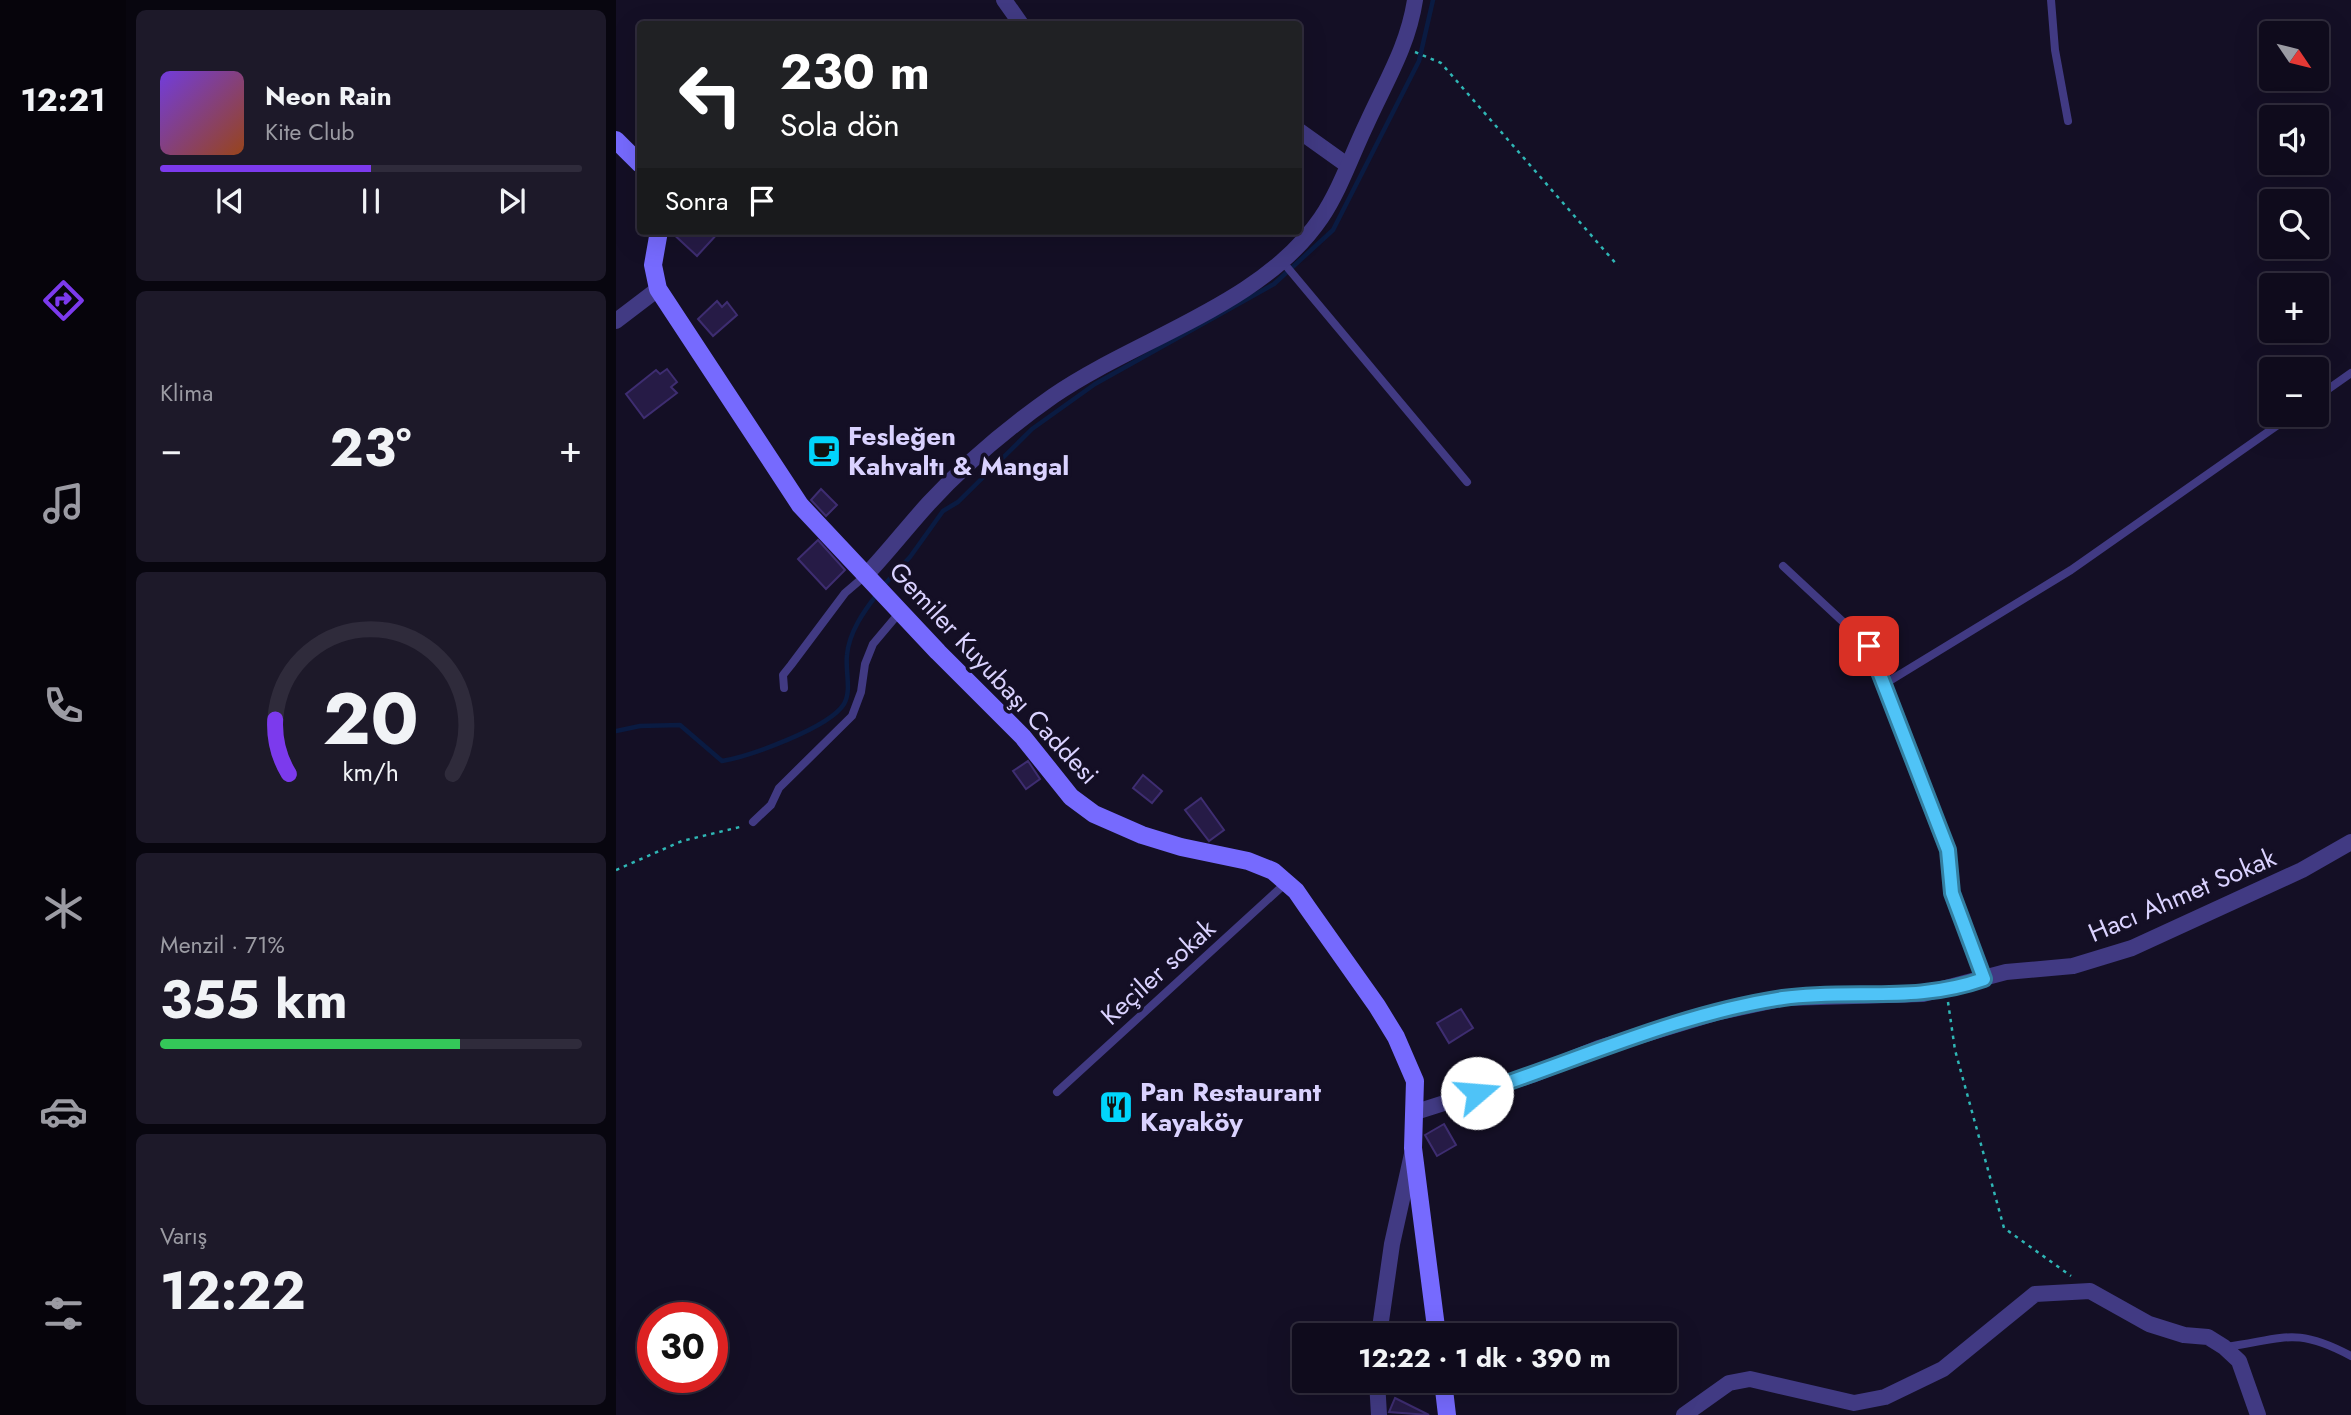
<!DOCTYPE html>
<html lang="tr">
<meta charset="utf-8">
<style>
body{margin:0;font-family:Jost,sans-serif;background:#1d1929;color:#f1f3f6;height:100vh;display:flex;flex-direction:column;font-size:26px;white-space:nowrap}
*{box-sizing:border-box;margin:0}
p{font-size:23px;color:#9b9ba3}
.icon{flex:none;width:38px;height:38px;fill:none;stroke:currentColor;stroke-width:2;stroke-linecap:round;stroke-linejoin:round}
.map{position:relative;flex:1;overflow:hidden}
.sheet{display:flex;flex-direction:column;gap:10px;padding:10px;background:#08060f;width:490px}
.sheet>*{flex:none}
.banner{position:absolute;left:21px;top:21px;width:665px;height:214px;border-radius:7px;box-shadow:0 7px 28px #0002,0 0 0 2px #2f2b3b;background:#202124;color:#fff;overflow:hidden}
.needle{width:46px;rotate:125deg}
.buttons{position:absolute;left:1643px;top:21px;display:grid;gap:14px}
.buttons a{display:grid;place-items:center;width:70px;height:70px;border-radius:7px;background:#0f0b1c;box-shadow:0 7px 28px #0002,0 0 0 2px #2f2b3b;font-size:35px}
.speed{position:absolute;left:21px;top:1302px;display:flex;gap:14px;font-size:35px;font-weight:700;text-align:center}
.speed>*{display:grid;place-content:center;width:91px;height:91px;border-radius:50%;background:#0f0b1c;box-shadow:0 7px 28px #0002,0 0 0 2px #2f2b3b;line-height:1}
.speed .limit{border:10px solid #d22;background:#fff;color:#111}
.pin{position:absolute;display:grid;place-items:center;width:60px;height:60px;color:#fff;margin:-30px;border-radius:14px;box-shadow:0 4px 10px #0006}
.me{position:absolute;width:77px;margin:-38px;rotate:72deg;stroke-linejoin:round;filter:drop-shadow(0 0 5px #0008)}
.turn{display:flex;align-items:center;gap:24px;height:147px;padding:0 28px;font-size:32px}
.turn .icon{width:91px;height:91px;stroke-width:2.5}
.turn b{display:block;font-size:49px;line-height:60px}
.then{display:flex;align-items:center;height:66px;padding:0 28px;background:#0003;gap:14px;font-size:26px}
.big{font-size:52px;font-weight:700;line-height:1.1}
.sheet .tile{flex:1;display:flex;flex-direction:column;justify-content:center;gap:10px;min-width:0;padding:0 24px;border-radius:10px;background:#1d1929}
.sheet .dial{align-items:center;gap:0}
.dial svg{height:182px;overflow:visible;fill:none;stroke:#2f2b3b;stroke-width:7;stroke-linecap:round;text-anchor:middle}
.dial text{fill:#f1f3f6;stroke:none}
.song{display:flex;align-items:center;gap:21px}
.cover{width:84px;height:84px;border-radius:10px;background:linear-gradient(135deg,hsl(260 70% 55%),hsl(20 70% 35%))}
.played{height:7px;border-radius:4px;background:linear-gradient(90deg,#7c3aed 50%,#2f2b3b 50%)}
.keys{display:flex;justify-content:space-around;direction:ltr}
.heat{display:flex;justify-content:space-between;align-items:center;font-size:38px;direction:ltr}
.charge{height:10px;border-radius:5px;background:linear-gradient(90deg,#34c759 71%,#2f2b3b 0)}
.trip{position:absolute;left:676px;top:1323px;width:385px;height:70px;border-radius:7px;background:#0f0b1c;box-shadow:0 7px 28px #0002,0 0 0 2px #2f2b3b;font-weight:700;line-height:70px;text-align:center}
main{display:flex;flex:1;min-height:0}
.menu{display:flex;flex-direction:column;width:126px;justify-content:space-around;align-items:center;background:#06040b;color:#9b9ba3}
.menu .icon{width:49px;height:49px}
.menu .on{color:#7c3aed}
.menu b{font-size:32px;color:#f1f3f6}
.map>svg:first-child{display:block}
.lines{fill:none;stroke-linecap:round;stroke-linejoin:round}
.stream{stroke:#0a1b42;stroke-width:4.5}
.building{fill:#261b46;stroke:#3e2d71;stroke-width:2}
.path{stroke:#2fb6b5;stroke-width:2.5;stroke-dasharray:3.5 5;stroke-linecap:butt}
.lane{stroke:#413a83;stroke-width:8}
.street{stroke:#413a83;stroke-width:16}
.secondary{stroke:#766afe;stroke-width:18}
.route-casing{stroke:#337fa1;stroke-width:18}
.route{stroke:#4fc3f7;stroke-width:12}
.labels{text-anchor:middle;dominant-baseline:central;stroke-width:7;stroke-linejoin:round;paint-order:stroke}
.poi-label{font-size:26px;font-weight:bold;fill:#dad2ff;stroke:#140f25;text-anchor:start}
.street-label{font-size:26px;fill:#dad2ff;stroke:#140f25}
</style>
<main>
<nav class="menu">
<b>12:21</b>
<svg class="icon on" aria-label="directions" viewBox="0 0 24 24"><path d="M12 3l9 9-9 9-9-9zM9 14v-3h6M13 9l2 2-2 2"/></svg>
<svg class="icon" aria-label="music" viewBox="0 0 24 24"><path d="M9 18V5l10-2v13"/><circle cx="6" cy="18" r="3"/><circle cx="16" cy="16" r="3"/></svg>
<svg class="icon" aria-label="phone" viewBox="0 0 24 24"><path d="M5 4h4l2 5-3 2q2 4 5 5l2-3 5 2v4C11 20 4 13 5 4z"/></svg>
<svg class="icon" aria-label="climate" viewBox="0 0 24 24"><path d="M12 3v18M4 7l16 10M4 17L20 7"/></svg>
<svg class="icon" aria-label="car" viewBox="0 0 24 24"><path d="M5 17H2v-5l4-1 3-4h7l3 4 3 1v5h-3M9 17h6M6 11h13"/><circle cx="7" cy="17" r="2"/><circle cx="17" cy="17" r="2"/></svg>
<svg class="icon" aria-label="filters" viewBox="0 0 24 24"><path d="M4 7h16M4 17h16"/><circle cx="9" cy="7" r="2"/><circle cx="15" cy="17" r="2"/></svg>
</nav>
<section class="sheet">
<div class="tile">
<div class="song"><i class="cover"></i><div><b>Neon Rain</b><p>Kite Club</p></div></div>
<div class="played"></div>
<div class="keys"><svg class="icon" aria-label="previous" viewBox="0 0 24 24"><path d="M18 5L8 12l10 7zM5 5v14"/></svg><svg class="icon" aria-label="pause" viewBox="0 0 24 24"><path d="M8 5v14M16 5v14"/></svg><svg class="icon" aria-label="next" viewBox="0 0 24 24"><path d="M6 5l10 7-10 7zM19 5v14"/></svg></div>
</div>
<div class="tile"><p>Klima</p>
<div class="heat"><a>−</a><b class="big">23°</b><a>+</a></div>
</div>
<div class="tile dial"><svg viewBox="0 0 100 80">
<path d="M14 69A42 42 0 1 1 86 69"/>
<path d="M14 69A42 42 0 0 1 8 45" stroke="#7c3aed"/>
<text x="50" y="56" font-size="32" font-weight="700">20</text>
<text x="50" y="72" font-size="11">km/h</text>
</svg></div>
<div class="tile"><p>Menzil · 71%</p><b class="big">355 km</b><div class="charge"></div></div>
<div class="tile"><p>Varış</p><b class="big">12:22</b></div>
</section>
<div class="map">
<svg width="1735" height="1415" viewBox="0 0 1735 1415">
<rect width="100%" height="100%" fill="#140f25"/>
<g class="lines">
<g class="stream">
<polyline points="267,586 294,557 327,511 342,502 416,429 479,384 658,284 717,230 803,61 817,0"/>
<path d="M0,731L24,726L64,725L106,761C134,756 213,728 228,704C236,690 229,671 231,655C233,632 248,611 262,593"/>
</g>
</g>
<g class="building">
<polygon points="54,231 104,231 81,256"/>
<polygon points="101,301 106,307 111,302 121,315 97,336 82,319"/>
<polygon points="51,369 61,382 55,387 61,393 28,418 10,394 40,370 44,374"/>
<polygon points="205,489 221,505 210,516 195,500"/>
<polygon points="202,540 229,570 210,589 182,559"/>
<polygon points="412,761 424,779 410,789 397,771"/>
<polygon points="527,775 546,791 536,803 517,788"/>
<polygon points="585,798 608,830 593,841 569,810"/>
<polygon points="845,1009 857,1028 833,1043 821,1023"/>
<polygon points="828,1124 840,1145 821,1156 809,1135"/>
<polygon points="779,1398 813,1415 773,1412"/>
</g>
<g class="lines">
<g class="path">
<polyline points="799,52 825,63 1002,266"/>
<polyline points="0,870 66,841 128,826"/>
<polyline points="1332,1002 1339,1050 1388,1228 1455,1276"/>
</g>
<g class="lane">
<polyline points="1435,0 1439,50 1452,121"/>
<polyline points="666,261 851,482"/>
<polyline points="1701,397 1735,373"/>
<polyline points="1167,566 1253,646 1332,850 1336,893 1368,979"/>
<polyline points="1270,683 1455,570 1676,415"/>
<polyline points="168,688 167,675 175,665 229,593 250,575"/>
<polyline points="137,822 155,805 163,788 236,716 245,692 249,664 257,644 284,612"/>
<polyline points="441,1092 671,882"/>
<path d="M1610,1347C1668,1339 1679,1326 1735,1356"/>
</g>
<g class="street">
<polyline points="388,0 405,24"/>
<polyline points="682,130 731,165"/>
<polyline points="0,321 42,289"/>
<path d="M250,575C272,552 291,527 313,503C350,463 393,427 437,396C521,338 646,305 705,218C724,190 736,154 751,123C770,81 792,46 799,0"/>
<polyline points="800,1112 916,1075 983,1048 1099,1013 1169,998 1307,994 1390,972 1457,966 1516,948 1686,870 1735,842"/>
<polyline points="763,1335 776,1244 796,1154"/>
<polyline points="761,1381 763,1415"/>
<polyline points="1068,1415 1113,1383 1134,1379 1238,1403 1269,1397 1327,1369 1419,1294 1474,1291 1533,1324 1568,1335 1592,1337 1608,1347 1623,1361 1642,1415"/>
</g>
<g class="secondary">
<polyline points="0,140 24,164"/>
<polyline points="43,231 37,265 42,289 184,505 322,652 407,737 455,797 478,814 526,835 565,847 632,861 657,871 680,891 691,907 761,1006 780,1037 799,1081 797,1148 821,1335"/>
<polyline points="827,1381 831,1415"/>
</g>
</g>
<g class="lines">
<g class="route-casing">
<path id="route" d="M861,1093C962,1060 1061,1014 1167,998C1238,988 1297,1004 1368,979L1336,893L1332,850L1253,646"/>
</g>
<use href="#route" class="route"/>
</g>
<defs>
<g id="cafe-square" transform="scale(1.75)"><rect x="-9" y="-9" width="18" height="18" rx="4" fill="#01d5fc" stroke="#140f25"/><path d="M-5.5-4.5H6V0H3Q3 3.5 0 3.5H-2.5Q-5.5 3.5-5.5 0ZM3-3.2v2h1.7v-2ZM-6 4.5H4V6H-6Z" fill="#111"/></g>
<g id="restaurant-square" transform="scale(1.75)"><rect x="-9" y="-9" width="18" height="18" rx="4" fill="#01d5fc" stroke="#140f25"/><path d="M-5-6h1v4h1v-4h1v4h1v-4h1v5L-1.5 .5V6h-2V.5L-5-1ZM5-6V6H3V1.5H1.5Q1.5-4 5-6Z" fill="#111"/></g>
</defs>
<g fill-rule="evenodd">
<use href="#cafe-square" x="208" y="451"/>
<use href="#restaurant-square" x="500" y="1107"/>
</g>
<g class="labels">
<g class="poi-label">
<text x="232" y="436">Fesleğen<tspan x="232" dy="30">Kahvaltı &amp; Mangal</tspan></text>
<text x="524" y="1092">Pan Restaurant<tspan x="524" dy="30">Kayaköy</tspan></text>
</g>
<g class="street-label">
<text transform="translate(378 673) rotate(47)">Gemiler Kuyubaşı Caddesi</text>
<text transform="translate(1566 895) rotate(-23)">Hacı Ahmet Sokak</text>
<text transform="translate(542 972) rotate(-42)">Keçiler sokak</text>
</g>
</g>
</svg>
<div class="buttons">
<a><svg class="needle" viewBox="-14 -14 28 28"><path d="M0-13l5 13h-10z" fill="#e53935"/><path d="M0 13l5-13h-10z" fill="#9b9ba3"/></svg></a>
<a><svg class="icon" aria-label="sound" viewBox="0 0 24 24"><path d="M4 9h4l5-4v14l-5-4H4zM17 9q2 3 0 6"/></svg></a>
<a><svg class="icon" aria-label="search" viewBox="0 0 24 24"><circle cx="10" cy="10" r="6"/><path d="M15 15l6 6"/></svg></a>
<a>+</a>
<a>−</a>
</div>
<div class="speed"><div class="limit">30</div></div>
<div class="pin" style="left:1253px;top:646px;background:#d93025"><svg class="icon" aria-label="arrive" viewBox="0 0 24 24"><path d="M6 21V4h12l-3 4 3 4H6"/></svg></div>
<svg class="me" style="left:861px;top:1093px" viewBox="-20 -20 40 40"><circle r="19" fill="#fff"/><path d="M0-13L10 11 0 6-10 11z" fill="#4fc3f7"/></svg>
<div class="trip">12:22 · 1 dk · 390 m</div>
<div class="banner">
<div class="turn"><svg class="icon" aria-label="left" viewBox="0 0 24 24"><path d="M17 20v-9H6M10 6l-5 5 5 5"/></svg><div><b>230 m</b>Sola dön</div></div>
<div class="then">Sonra<svg class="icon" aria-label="arrive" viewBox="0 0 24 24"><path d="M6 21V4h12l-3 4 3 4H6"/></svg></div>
</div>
</div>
</main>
